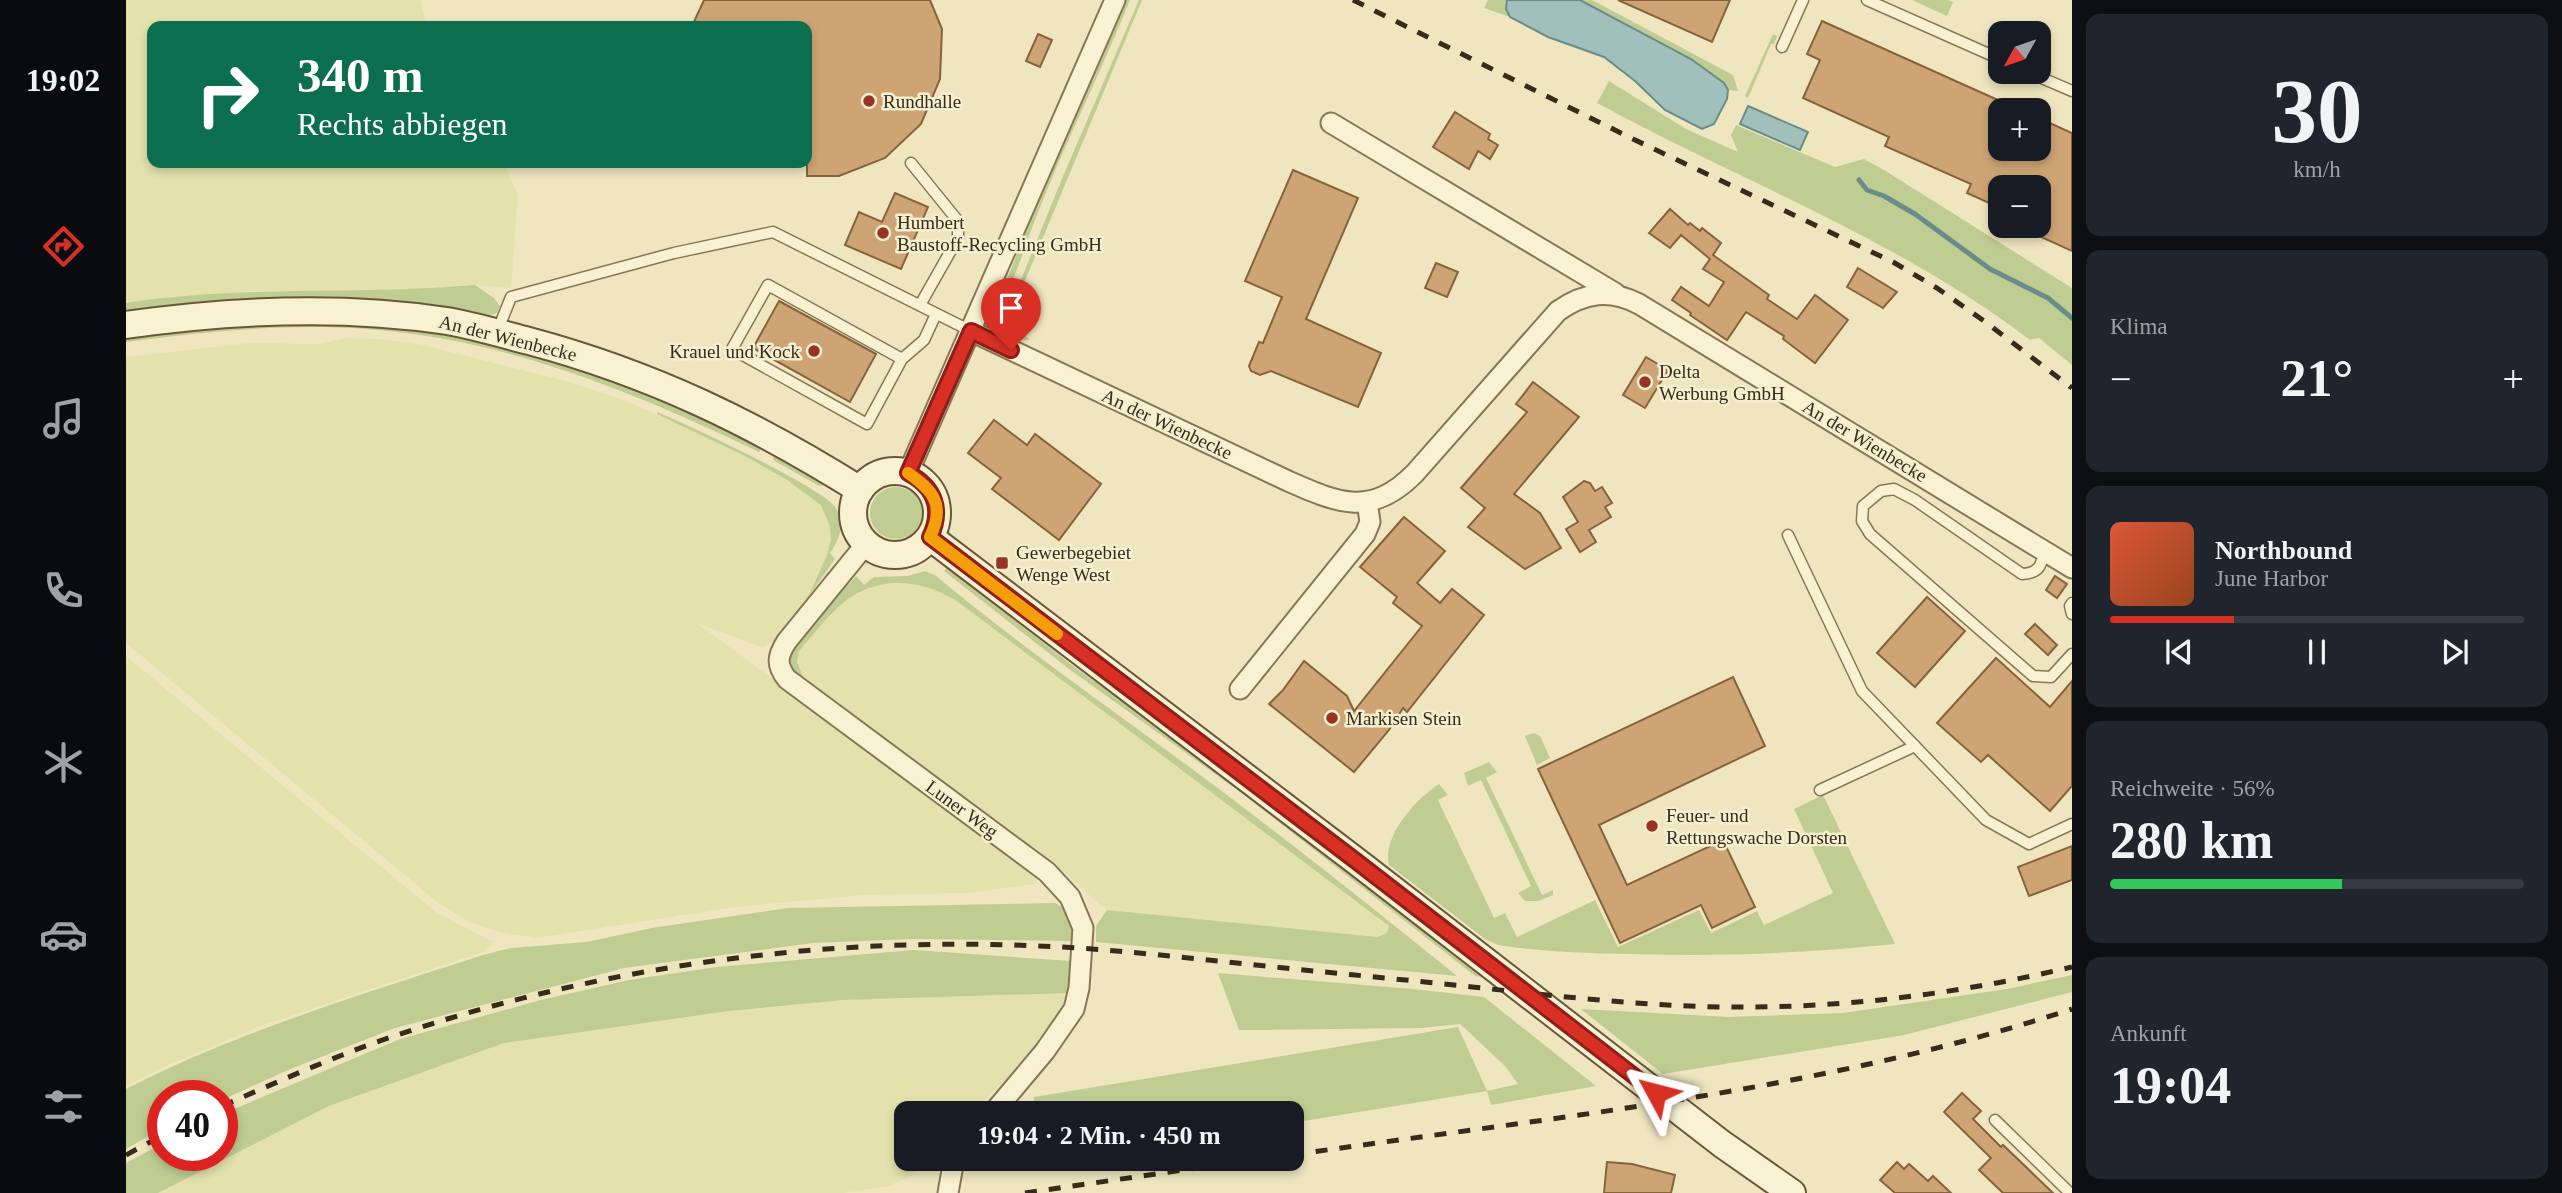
<!DOCTYPE html>
<html lang="de">
<meta charset="utf-8">
<style>
body{margin:0;font-family:Georgia,serif;background:#20242c;color:#f1f3f6;height:100vh;display:flex;flex-direction:column;font-size:26px;white-space:nowrap}
*{box-sizing:border-box;margin:0}
p{font-size:23px;color:#9ea1a6}
.icon{flex:none;width:38px;height:38px;fill:none;stroke:currentColor;stroke-width:2;stroke-linecap:round;stroke-linejoin:round}
.map{position:relative;flex:1;overflow:hidden}
.side{display:flex;flex-direction:column;gap:14px;padding:14px;background:#0d0f14;width:490px}
.side>*{flex:none}
.top-card{position:absolute;left:21px;top:21px;width:665px;height:147px;border-radius:14px;box-shadow:0 4px 10px #0003;background:#0b6e4f;color:#fff;overflow:hidden}
.needle{width:46px;rotate:230deg}
.buttons{position:absolute;left:1862px;top:21px;display:grid;gap:14px}
.buttons a{display:grid;place-items:center;width:63px;height:63px;border-radius:14px;background:#171b24;box-shadow:0 4px 10px #0003;font-size:35px}
.speed{position:absolute;left:21px;top:1080px;display:flex;gap:14px;font-size:35px;font-weight:700;text-align:center}
.speed>*{display:grid;place-content:center;width:91px;height:91px;border-radius:50%;background:#171b24;box-shadow:0 4px 10px #0003;line-height:1}
.speed .limit{border:10px solid #d22;background:#fff;color:#111}
.pin{position:absolute;display:grid;place-items:center;width:60px;height:60px;color:#fff;margin:-72px -30px;border-radius:50% 50% 50% 0;rotate:-45deg;box-shadow:0 0 7px #0007}
.pin .icon{rotate:45deg}
.me{position:absolute;width:77px;margin:-38px;rotate:308deg;stroke-linejoin:round;filter:drop-shadow(0 0 5px #0008)}
.turn{display:flex;align-items:center;gap:24px;height:147px;padding:0 35px;font-size:32px}
.turn .icon{width:91px;height:91px;stroke-width:2.5}
.turn b{display:block;font-size:49px;line-height:60px}
.big{font-size:52px;font-weight:600;line-height:1.1}
.side .widget{flex:1;display:flex;flex-direction:column;justify-content:center;gap:10px;min-width:0;padding:0 24px;border-radius:14px;background:#20242c}
.side .dial{align-items:center;gap:0}
.dial b{font-size:91px;line-height:1}
.song{display:flex;align-items:center;gap:21px}
.cover{width:84px;height:84px;border-radius:10px;background:linear-gradient(135deg,hsl(10 70% 55%),hsl(20 70% 35%))}
.played{height:7px;border-radius:4px;background:linear-gradient(90deg,#d93025 30%,#363941 30%)}
.keys{display:flex;justify-content:space-around;direction:ltr}
.heat{display:flex;justify-content:space-between;align-items:center;font-size:38px;direction:ltr}
.charge{height:10px;border-radius:5px;background:linear-gradient(90deg,#34c759 56%,#363941 0)}
.trip{position:absolute;left:768px;top:1101px;width:410px;height:70px;border-radius:14px;background:#171b24;box-shadow:0 4px 10px #0003;font-weight:600;line-height:70px;text-align:center}
main{display:flex;flex:1;min-height:0}
.tabs{display:flex;flex-direction:column;width:126px;justify-content:space-around;align-items:center;background:#090b0e;color:#9ea1a6}
.tabs .icon{width:49px;height:49px}
.tabs .current{color:#d93025}
.tabs b{font-size:32px;color:#f1f3f6}
.map>svg:first-child{display:block}
.farmland{fill:#e4e2ac}
.green{fill:#bfcd93}
.water{fill:#a2c0bb;stroke:#698e89;stroke-width:2}
.lines{fill:none;stroke-linecap:round;stroke-linejoin:round}
.stream{stroke:#698e89;stroke-width:5}
.building{fill:#cea474;stroke:#87633c;stroke-width:2}
.lane-casing{stroke:#887757;stroke-width:13}
.street-casing{stroke:#887757;stroke-width:23}
.secondary-casing{stroke:#69573a;stroke-width:30}
.lane{stroke:#f9f2d2;stroke-width:10}
.street{stroke:#f9f2d2;stroke-width:19}
.secondary{stroke:#f9f2d2;stroke-width:26}
.rail{stroke:#372c1c;stroke-width:5;stroke-dasharray:12 12;stroke-linecap:butt}
.route-casing{stroke:#8d1f18;stroke-width:18}
.route{stroke:#d93025;stroke-width:12}
.slow{stroke:#f59e0b;stroke-width:12}
.poi-dot{fill:#983326;stroke:#f6efcf;stroke-width:2.5}
.labels{text-anchor:middle;dominant-baseline:central;stroke-width:5;stroke-linejoin:round;paint-order:stroke}
.poi-label{font-size:19px;fill:#372c1c;stroke:#f6efcf;text-anchor:start}
.street-label{font-size:19px;fill:#372c1c;stroke:#f6efcf}
</style>
<main>
<nav class="tabs">
<b>19:02</b>
<svg class="icon current" aria-label="directions" viewBox="0 0 24 24"><path d="M12 3l9 9-9 9-9-9zM9 14v-3h6M13 9l2 2-2 2"/></svg>
<svg class="icon" aria-label="music" viewBox="0 0 24 24"><path d="M9 18V5l10-2v13"/><circle cx="6" cy="18" r="3"/><circle cx="16" cy="16" r="3"/></svg>
<svg class="icon" aria-label="phone" viewBox="0 0 24 24"><path d="M5 4h4l2 5-3 2q2 4 5 5l2-3 5 2v4C11 20 4 13 5 4z"/></svg>
<svg class="icon" aria-label="climate" viewBox="0 0 24 24"><path d="M12 3v18M4 7l16 10M4 17L20 7"/></svg>
<svg class="icon" aria-label="car" viewBox="0 0 24 24"><path d="M5 17H2v-5l4-1 3-4h7l3 4 3 1v5h-3M9 17h6M6 11h13"/><circle cx="7" cy="17" r="2"/><circle cx="17" cy="17" r="2"/></svg>
<svg class="icon" aria-label="filters" viewBox="0 0 24 24"><path d="M4 7h16M4 17h16"/><circle cx="9" cy="7" r="2"/><circle cx="15" cy="17" r="2"/></svg>
</nav>
<div class="map">
<svg width="1946" height="1193" viewBox="0 0 1946 1193">
<rect width="100%" height="100%" fill="#efe6bf"/>
<g class="farmland">
<polygon points="0,0 295,0 300,26 26,26 26,163 378,163 392,195 385,288 349,285 292,290 123,291 0,303"/>
<polygon points="219,338 254,339 297,345 440,381 500,401 580,436 619,456 661,480 695,505 704,527 705,540 701,555 682,597 648,641 637,647 626,644 571,623 912,875 909,884 843,893 738,895 610,907 410,938 373,932 341,921 310,901 0,643 0,357 123,343 193,344"/>
<polygon points="772,583 795,584 812,590 835,604 1259,921 1263,926 1261,933 1251,937 981,910 973,904 924,860 677,677 671,662 673,651 708,612 722,599 748,586"/>
<polygon points="0,656 310,912 367,942 357,952 140,1024 40,1066 0,1086"/>
<polygon points="943,993 933,1016 910,1052 845,1113 780,1113 780,1158 808,1159 785,1176 763,1186 717,1193 32,1193 203,1106 378,1043 603,1011 718,1000"/>
</g>
<g class="green">
<path d="M999,0H1004C969,87 925,170 895,259C885,286 875,300 874,330C868,320 870,312 873,301L908,208Z"/>
<path d="M1013,0H1016L893,295C888,313 887,327 904,340H891L880,336L886,323L883,317L884,307L935,181Z"/>
<polygon points="1362,0 1381,0 1380,9 1384,17 1358,8"/>
<polygon points="1454,0 1466,0 1607,75 1612,91 1602,90 1598,83"/>
<polygon points="1786,0 1822,0 1827,2 1821,16"/>
<polygon points="1647,34 1651,36 1648,44 1645,44 1622,98 1619,96"/>
<path d="M1483,81L1560,129L1612,152L1605,135L1610,125L1709,167L1738,159L1758,170L1946,288V365L1913,338L1904,340C1772,239 1616,182 1471,103Z"/>
<path d="M349,285L368,298L374,306L371,313L364,315C242,292 122,297 0,312V303C116,285 233,295 349,285Z"/>
<path d="M167,321L284,327L345,338L449,368L508,388L558,408L636,447L633,452C509,392 377,338 239,329C159,323 79,332 0,342V336Z"/>
<path d="M531,412C558,423 700,489 710,508C719,526 714,538 704,553L709,559L682,597L701,555L705,540L704,527L695,505L661,480L619,456L531,414Z"/>
<polygon points="649,455 700,484 693,486 649,461 647,459"/>
<circle cx="770" cy="513" r="26"/>
<polygon points="822,567 947,666 1122,791 1309,936 1357,977 1349,976 1117,794 943,669 818,571"/>
<path d="M799,571L809,575C895,647 987,710 1077,777C1164,842 1248,909 1331,976L970,942V926L981,910L1251,937L1261,933L1263,926L835,604C800,580 758,574 722,599C704,613 688,634 673,651L671,662L677,677L672,679C665,672 663,663 665,653C668,639 718,590 730,576L738,585L748,577L781,576Z"/>
<polygon points="1408,733 1414,736 1424,758 1411,765 1399,736"/>
<polygon points="1363,762 1371,772 1360,778 1416,895 1427,890 1427,895 1412,901 1399,901 1392,893 1405,886 1355,780 1342,786 1338,773"/>
<path d="M1313,784L1322,795L1312,800L1368,918L1379,913L1391,937L1469,900L1492,947L1573,910L1585,933L1631,911L1638,925L1707,893L1668,809L1697,795L1769,944C1681,953 1594,957 1506,954C1461,953 1416,952 1372,945L1359,939L1263,865C1256,836 1290,799 1313,784Z"/>
<path d="M929,903L938,908L951,933L949,941L787,939L687,943L498,968L269,1028L162,1070L96,1100V1096H37V1128L0,1149V1089C114,1031 236,994 357,955L385,948L461,942L526,928L662,908Z"/>
<polygon points="788,950 945,961 946,983 943,993 718,1000 603,1011 378,1043 203,1106 32,1193 0,1193 0,1163 37,1143 37,1155 96,1155 96,1114 274,1039 415,1000 503,980 591,967"/>
<polygon points="1092,973 1287,989 1358,997 1470,1086 1365,1105 1361,1091 1166,1123 1166,1113 909,1113 908,1097 1332,1027 1361,1091 1392,1084 1379,1066 1334,1024 1295,1028 1113,1030"/>
<polygon points="1946,975 1946,992 1778,1035 1537,1074 1455,1009 1603,1017 1717,1013 1881,989"/>
</g>
<g class="water">
<polygon points="1381,0 1454,0 1565,59 1598,83 1602,90 1601,99 1588,124 1576,129 1539,110 1509,81 1478,57 1422,37 1384,17 1380,9"/>
<polygon points="1622,106 1682,132 1674,150 1614,124"/>
</g>
<g class="lines">
<polyline class="stream" points="1733,180 1741,190 1758,196 1789,214 1864,269 1922,298 1946,318"/>
</g>
<g class="building">
<polygon points="578,0 804,0 816,29 814,79 795,124 759,158 713,176 681,176 681,26 566,26"/>
<polygon points="1492,0 1604,0 1586,42"/>
<polygon points="1696,21 1874,101 1874,149 1913,149 1913,118 1946,133 1946,251 1913,236 1913,187 1874,187 1874,208 1841,193 1845,184 1759,146 1763,137 1677,98 1694,60 1681,54"/>
<polygon points="912,34 926,40 914,67 900,61"/>
<polygon points="1329,112 1364,134 1362,139 1372,145 1364,159 1352,151 1343,169 1307,147"/>
<polygon points="1167,170 1232,198 1180,319 1255,353 1232,407 1145,371 1134,375 1125,371 1123,366 1133,342 1137,343 1156,297 1119,281"/>
<polygon points="769,193 802,207 775,269 719,245 733,212 756,222"/>
<polygon points="1544,209 1562,225 1564,223 1574,231 1576,228 1595,243 1587,255 1643,295 1641,299 1671,319 1689,295 1722,320 1689,363 1657,339 1658,336 1620,312 1601,340 1564,315 1565,313 1546,300 1555,287 1583,306 1598,282 1577,269 1584,259 1555,235 1544,248 1523,233"/>
<polygon points="1310,263 1332,272 1321,297 1299,288"/>
<polygon points="1732,268 1771,292 1757,308 1721,287"/>
<polygon points="653,301 750,354 724,402 627,348"/>
<polygon points="1520,357 1542,370 1519,408 1497,395"/>
<polygon points="1407,382 1453,417 1388,494 1414,513 1435,548 1399,569 1342,527 1359,508 1335,488 1401,412 1390,404"/>
<polygon points="868,420 901,445 909,434 975,484 933,540 866,489 875,478 842,453"/>
<polygon points="1458,481 1464,483 1469,491 1476,487 1486,503 1479,507 1485,517 1463,530 1470,542 1454,552 1440,529 1452,522 1437,497"/>
<polygon points="1278,517 1319,551 1291,583 1314,603 1326,589 1358,615 1281,712 1277,708 1263,730 1228,772 1143,704 1157,690 1178,661 1221,696 1228,711 1296,626 1267,603 1271,597 1234,567"/>
<polygon points="1929,576 1941,584 1931,598 1920,590"/>
<polygon points="1801,597 1839,631 1789,687 1751,653"/>
<polygon points="1909,624 1931,645 1922,655 1899,634"/>
<polygon points="1870,658 1924,707 1946,681 1946,786 1924,811 1862,755 1855,762 1811,723"/>
<polygon points="1607,677 1639,746 1473,825 1501,885 1597,840 1629,907 1586,928 1575,905 1494,943 1412,769"/>
<polygon points="1946,846 1946,880 1903,896 1892,867"/>
<polygon points="1836,1093 1855,1111 1847,1119 1875,1147 1877,1145 1927,1193 1877,1193 1853,1170 1865,1158 1818,1112"/>
<polygon points="1481,1162 1506,1164 1549,1175 1545,1193 1478,1193"/>
<polygon points="1771,1162 1778,1169 1783,1164 1802,1181 1807,1176 1825,1193 1769,1193 1754,1180"/>
</g>
<g class="lines">
<g class="lane-casing">
<g id="lane">
<polyline points="1741,0 1874,59"/>
<polyline points="1656,47 1677,0"/>
<polyline points="1902,72 1946,91"/>
<polyline points="785,163 832,221 832,238 794,305"/>
<polyline points="371,332 385,297 548,253 647,232 845,331"/>
<polyline points="776,359 642,285 606,349 741,424 776,359 798,340 810,314"/>
<polyline points="1662,535 1736,691 1860,820 1903,844 1946,824"/>
<path d="M1919,551C1915,566 1913,573 1896,574L1789,500L1768,489L1755,491L1737,506L1736,521L1744,534L1907,676L1925,677L1946,654"/>
<polyline points="1946,603 1944,606 1946,614"/>
<polyline points="1694,790 1789,746"/>
<polyline points="1869,1120 1944,1193"/>
</g>
</g>
<g class="street-casing">
<g id="street">
<polyline points="1205,123 1489,293"/>
<path d="M845,331L1162,481C1212,503 1245,518 1289,473L1432,311C1459,292 1484,289 1513,304L1946,568"/>
<polyline points="782,473 989,0"/>
<path d="M740,544L661,641C651,656 650,665 661,679L921,872L944,897L957,928L953,988L948,1009L919,1051L867,1113"/>
<polyline points="1114,689 1239,534 1244,522 1241,502"/>
<polyline points="822,1193 827,1165 830,1158"/>
</g>
</g>
<g class="secondary-casing">
<g id="secondary">
<path d="M0,325C106,310 215,305 321,321C349,326 376,334 403,341C526,374 627,423 734,490"/>
<circle cx="769" cy="513" r="42"/>
<polyline points="804,537 1230,861 1596,1144 1666,1193"/>
</g>
</g>
<use href="#lane" class="lane"/>
<use href="#street" class="street"/>
<use href="#secondary" class="secondary"/>
<g class="rail">
<polyline points="1227,0 1507,139 1767,262 1811,288 1858,321 1946,388"/>
<path d="M96,1106C154,1081 211,1055 271,1035C489,962 721,933 951,948C1001,951 1051,957 1101,962C1183,971 1264,978 1346,987C1433,996 1521,1007 1609,1007C1722,1008 1836,993 1946,967"/>
<polyline points="0,1155 37,1135"/>
<path d="M1166,1155C1426,1117 1694,1092 1946,1009"/>
<polyline points="899,1193 1139,1158"/>
</g>
</g>
<g class="lines">
<g class="route-casing">
<path id="route" d="M885,350L845,331L782,473C809,487 817,510 804,537L1230,861L1530,1093"/>
</g>
<use href="#route" class="route"/>
<path class="slow" d="M782,473C807,491 820,504 804,537L931,634"/>
</g>
<g class="poi-dot">
<circle cx="743" cy="101" r="7"/>
<circle cx="757" cy="233" r="7"/>
<circle cx="688" cy="351" r="7"/>
<circle cx="1519" cy="382" r="7"/>
<rect x="869" y="556" width="14" height="14" rx="3.5"/>
<circle cx="1206" cy="718" r="7"/>
<circle cx="1526" cy="826" r="7"/>
</g>
<g class="labels">
<g class="poi-label">
<text x="757" y="101">Rundhalle</text>
<text x="771" y="222">Humbert<tspan x="771" dy="22">Baustoff-Recycling GmbH</tspan></text>
<text x="674" y="351" text-anchor="end">Krauel und Kock</text>
<text x="1533" y="371">Delta<tspan x="1533" dy="22">Werbung GmbH</tspan></text>
<text x="890" y="552">Gewerbegebiet<tspan x="890" dy="22">Wenge West</tspan></text>
<text x="1220" y="718">Markisen Stein</text>
<text x="1540" y="815">Feuer- und<tspan x="1540" dy="22">Rettungswache Dorsten</tspan></text>
</g>
<g class="street-label">
<text transform="translate(382 338) rotate(14)">An der Wienbecke</text>
<text transform="translate(1041 424) rotate(25)">An der Wienbecke</text>
<text transform="translate(1739 441) rotate(31)">An der Wienbecke</text>
<text transform="translate(836 809) rotate(36)">Luner Weg</text>
</g>
</g>
</svg>
<div class="buttons">
<a><svg class="needle" viewBox="-14 -14 28 28"><path d="M0-13l5 13h-10z" fill="#e53935"/><path d="M0 13l5-13h-10z" fill="#9ea1a6"/></svg></a>
<a>+</a>
<a>−</a>
</div>
<div class="speed"><div class="limit">40</div></div>
<div class="pin" style="left:885px;top:350px;background:#d93025"><svg class="icon" aria-label="arrive" viewBox="0 0 24 24"><path d="M6 21V4h12l-3 4 3 4H6"/></svg></div>
<svg class="me" style="left:1530px;top:1093px" viewBox="-20 -20 40 40"><path d="M0-17L14 15 0 8-14 15z" fill="#d93025" stroke="#fff" stroke-width="4"/></svg>
<div class="trip">19:04 · 2 Min. · 450 m</div>
<div class="top-card">
<div class="turn"><svg class="icon" aria-label="right" viewBox="0 0 24 24"><path d="M7 20v-9h11M14 6l5 5-5 5"/></svg><div><b>340 m</b>Rechts abbiegen</div></div>
</div>
</div>
<section class="side">
<div class="widget dial"><b>30</b><p>km/h</p></div>
<div class="widget"><p>Klima</p>
<div class="heat"><a>−</a><b class="big">21°</b><a>+</a></div>
</div>
<div class="widget">
<div class="song"><i class="cover"></i><div><b>Northbound</b><p>June Harbor</p></div></div>
<div class="played"></div>
<div class="keys"><svg class="icon" aria-label="previous" viewBox="0 0 24 24"><path d="M18 5L8 12l10 7zM5 5v14"/></svg><svg class="icon" aria-label="pause" viewBox="0 0 24 24"><path d="M8 5v14M16 5v14"/></svg><svg class="icon" aria-label="next" viewBox="0 0 24 24"><path d="M6 5l10 7-10 7zM19 5v14"/></svg></div>
</div>
<div class="widget"><p>Reichweite · 56%</p><b class="big">280 km</b><div class="charge"></div></div>
<div class="widget"><p>Ankunft</p><b class="big">19:04</b></div>
</section>
</main>
